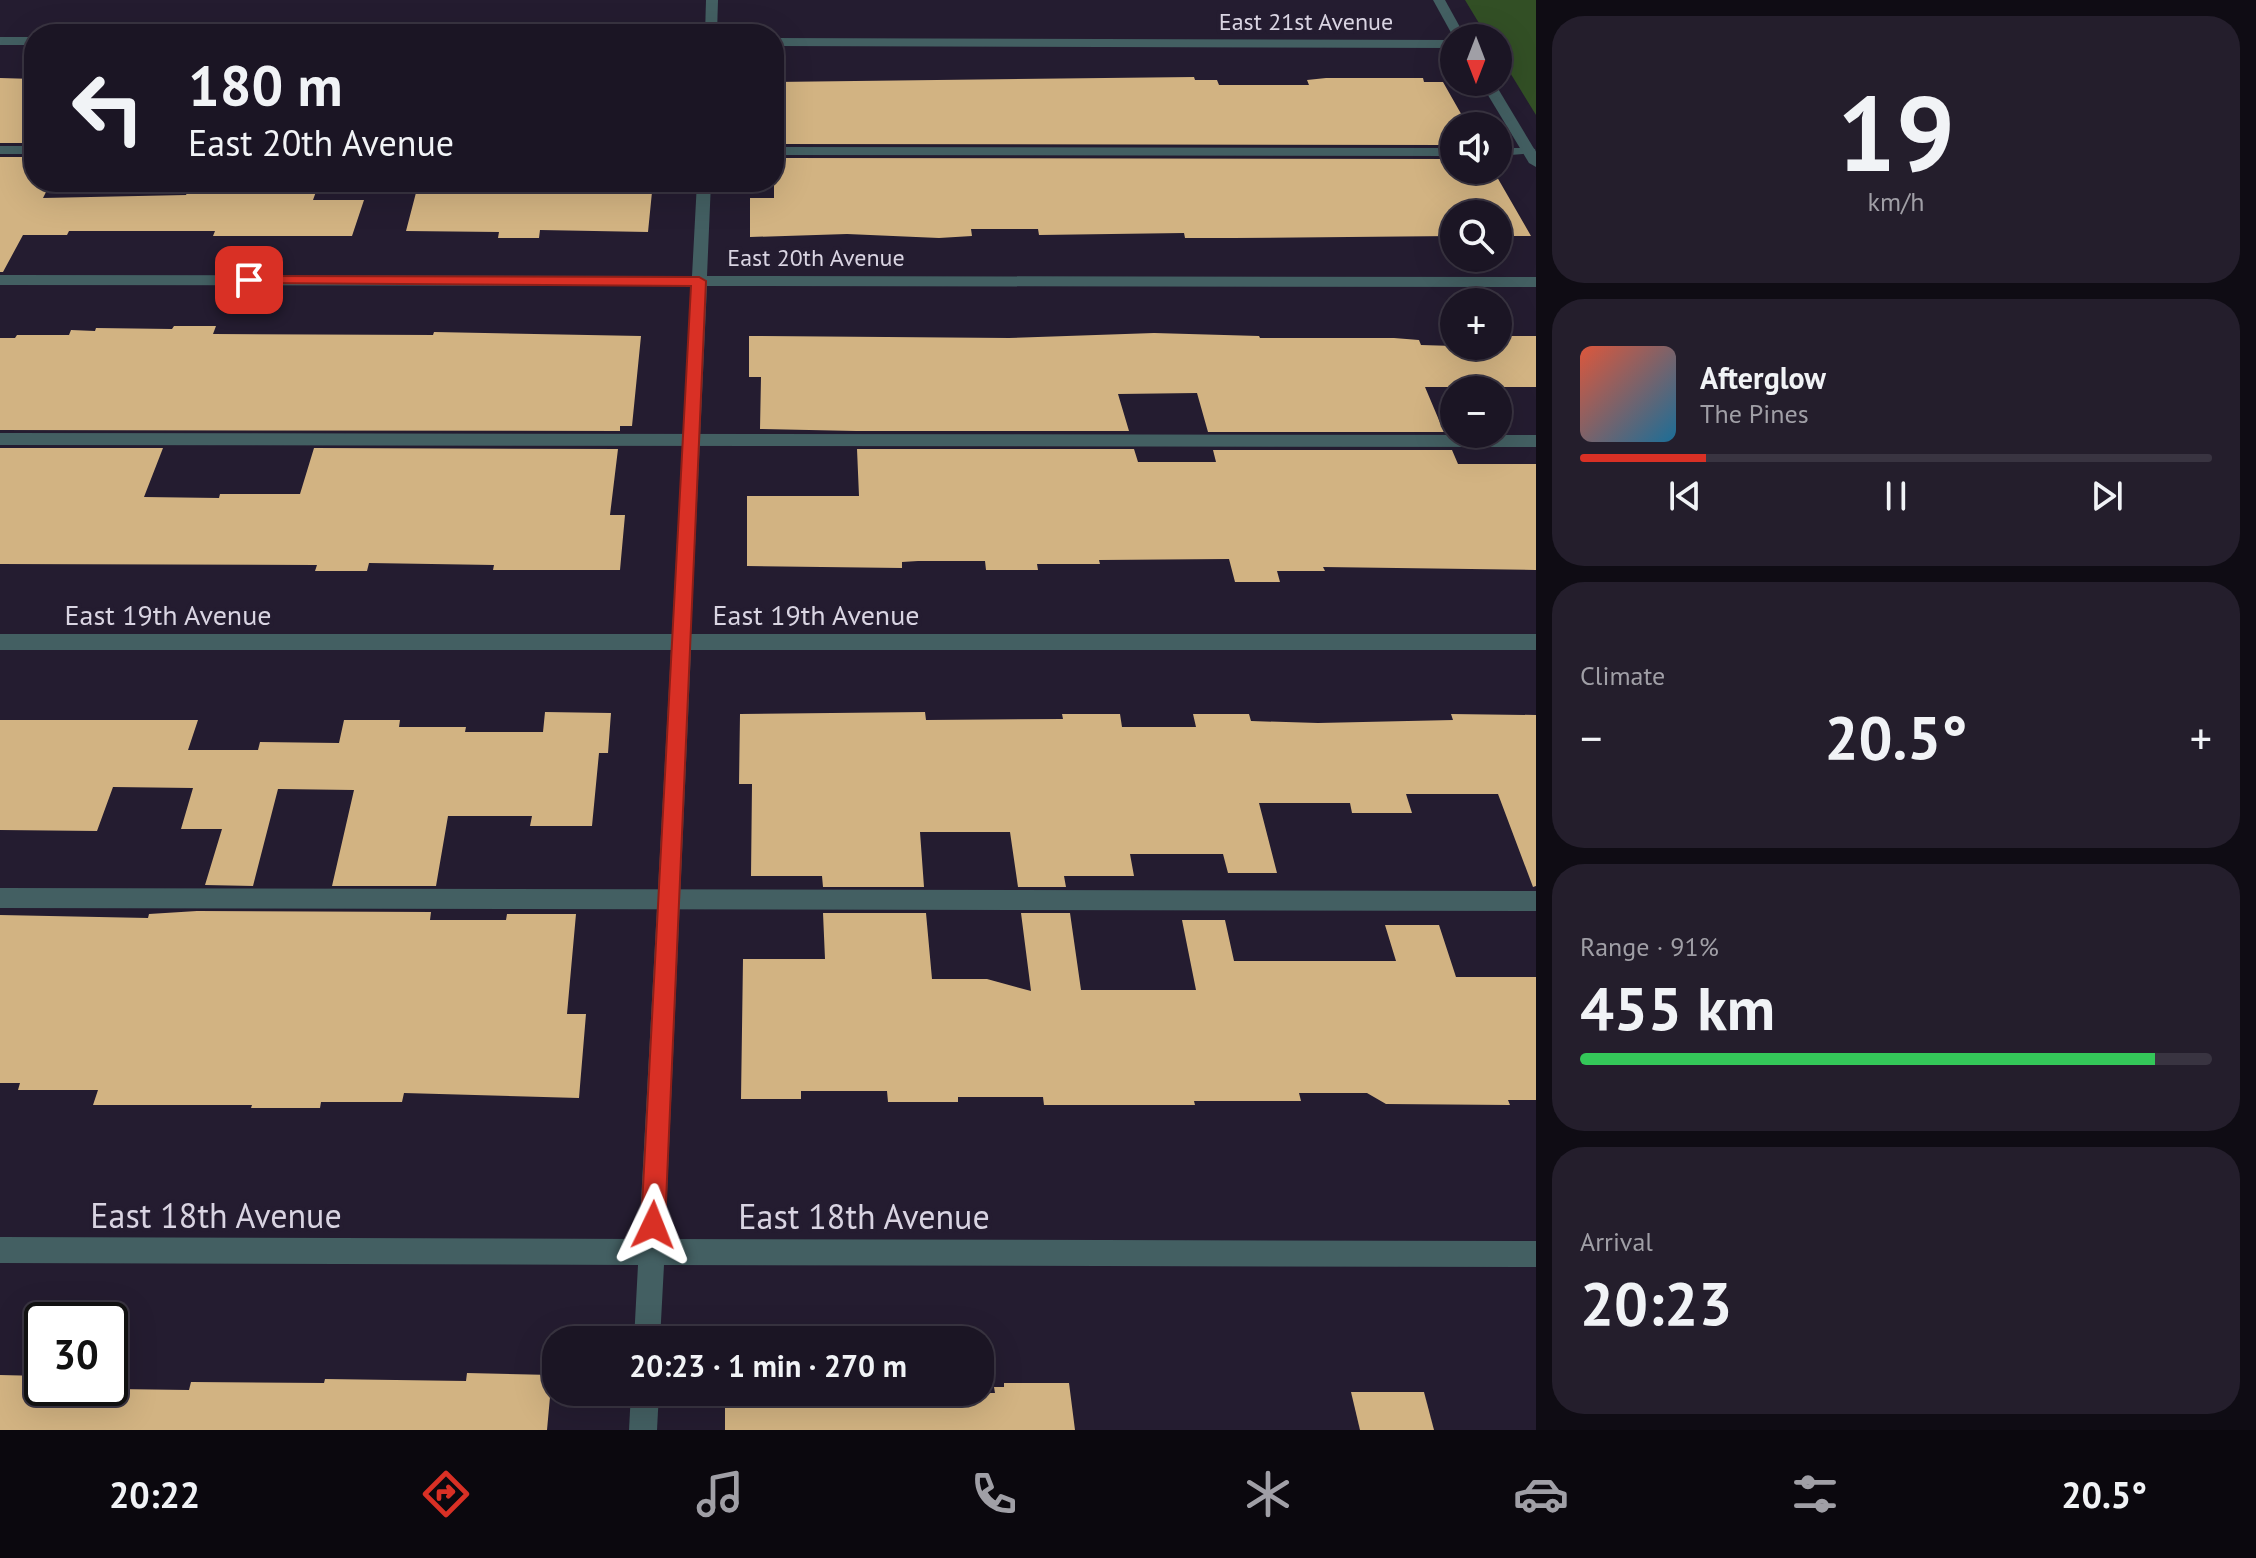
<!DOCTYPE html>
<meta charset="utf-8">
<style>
body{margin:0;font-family:"PT Sans",sans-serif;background:#241e2c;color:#f1f3f6;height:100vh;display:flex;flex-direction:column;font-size:30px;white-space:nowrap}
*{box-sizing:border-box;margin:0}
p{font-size:26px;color:#a09fa6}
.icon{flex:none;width:44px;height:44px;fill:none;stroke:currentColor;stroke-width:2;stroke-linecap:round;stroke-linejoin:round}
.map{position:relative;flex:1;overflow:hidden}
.drawer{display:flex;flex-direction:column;gap:16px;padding:16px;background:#0f0c14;width:720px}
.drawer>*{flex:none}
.hud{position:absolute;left:24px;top:24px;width:760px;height:168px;border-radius:32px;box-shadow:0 8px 32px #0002,0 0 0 2px #393441;background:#1b1524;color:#f1f3f6;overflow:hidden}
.needle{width:52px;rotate:180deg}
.buttons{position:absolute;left:1440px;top:24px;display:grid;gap:16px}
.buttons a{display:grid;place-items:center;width:72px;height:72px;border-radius:50%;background:#1b1524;box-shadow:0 8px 32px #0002,0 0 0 2px #393441;font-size:40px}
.speed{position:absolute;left:24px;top:1302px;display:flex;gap:16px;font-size:40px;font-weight:700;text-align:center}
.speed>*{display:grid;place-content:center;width:104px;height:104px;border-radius:50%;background:#1b1524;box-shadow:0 8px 32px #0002,0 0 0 2px #393441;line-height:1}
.speed .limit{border:4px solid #111;border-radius:12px;background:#fff;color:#111}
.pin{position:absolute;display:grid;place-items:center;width:68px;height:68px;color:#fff;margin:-34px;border-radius:16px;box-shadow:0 4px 12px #0006}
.me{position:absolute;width:88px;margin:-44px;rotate:2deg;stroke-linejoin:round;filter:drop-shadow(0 0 6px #0008)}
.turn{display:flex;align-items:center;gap:28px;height:168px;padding:0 32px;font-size:36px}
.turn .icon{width:104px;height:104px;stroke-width:2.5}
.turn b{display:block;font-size:56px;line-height:68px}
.big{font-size:60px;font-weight:800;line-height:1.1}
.drawer .tile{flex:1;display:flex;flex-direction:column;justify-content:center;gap:12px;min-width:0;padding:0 28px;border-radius:32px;background:#241e2c}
.drawer .dial{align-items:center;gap:0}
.dial b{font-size:104px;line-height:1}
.song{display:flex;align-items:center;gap:24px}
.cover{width:96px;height:96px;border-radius:12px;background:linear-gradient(135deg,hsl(10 70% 55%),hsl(200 70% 35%))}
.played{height:8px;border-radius:4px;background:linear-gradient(90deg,#d93025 20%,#393441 20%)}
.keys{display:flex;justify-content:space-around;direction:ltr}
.heat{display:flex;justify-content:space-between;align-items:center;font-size:44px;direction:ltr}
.charge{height:12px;border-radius:6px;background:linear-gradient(90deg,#34c759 91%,#393441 0)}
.trip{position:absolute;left:542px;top:1326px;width:452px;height:80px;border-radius:32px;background:#1b1524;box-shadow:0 8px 32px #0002,0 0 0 2px #393441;font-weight:800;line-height:80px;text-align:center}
.dock{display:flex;height:128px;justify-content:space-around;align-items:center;background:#0b080e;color:#a09fa6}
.dock .icon{width:56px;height:56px}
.dock .active{color:#d93025}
.dock b{font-size:36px;color:#f1f3f6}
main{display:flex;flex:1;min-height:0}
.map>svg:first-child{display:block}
.green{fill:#324f25}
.building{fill:#d2b382}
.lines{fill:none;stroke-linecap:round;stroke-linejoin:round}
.lane{fill:#435f62;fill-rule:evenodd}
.street{fill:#435f62;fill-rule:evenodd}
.route{fill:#d93025;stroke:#8d1f18;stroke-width:2}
.labels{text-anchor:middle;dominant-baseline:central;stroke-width:8;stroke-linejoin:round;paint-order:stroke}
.far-street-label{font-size:24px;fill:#d9d4e2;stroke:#241c30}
.street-label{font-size:28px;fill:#d9d4e2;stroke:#241c30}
.near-street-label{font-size:34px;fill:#d9d4e2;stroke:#241c30}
</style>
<main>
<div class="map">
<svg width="1536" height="1430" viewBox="0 0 1536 1430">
<rect width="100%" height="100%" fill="#241c30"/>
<polygon class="green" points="1465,0 1536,0 1536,115 1498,53 1498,38 1488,38"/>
<g class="building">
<polygon points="1194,77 1195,80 1217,80 1219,85 1309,85 1307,80 1326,78 1423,78 1424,82 1443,82 1468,126 1454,126 1454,145 774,144 774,82"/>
<polygon points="0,78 34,79 34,143 0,143"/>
<polygon points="0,157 34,157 34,182 51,182 43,198 186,195 192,182 233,182 230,189 317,189 313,200 364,200 352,236 213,236 215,231 69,231 67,235 23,235 3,272 0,272"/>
<polygon points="774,158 1454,159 1454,170 1493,170 1531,236 1498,236 1498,214 1454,214 1454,236 1233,238 1185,238 1184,233 1039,235 1038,229 971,229 972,236 939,238 847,234 750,237 750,198 774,198"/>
<polygon points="576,182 653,182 648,232 540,230 539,238 498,238 499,232 406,231 418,185 576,186"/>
<polygon points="174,326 216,326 213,334 433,335 434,332 641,336 632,426 620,426 620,431 0,430 0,338 15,338 17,335 69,335 71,330 95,331 96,328 172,329"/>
<polygon points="1154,333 1259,336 1260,338 1394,338 1419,340 1421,345 1454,346 1498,346 1498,336 1536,336 1536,387 1425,387 1444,432 1208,432 1197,393 1118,394 1129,431 856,431 760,429 761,377 749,377 749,336 1009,338"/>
<polygon points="0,448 163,448 144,497 219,498 220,494 300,494 314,448 618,449 610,515 625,515 620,570 493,570 494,565 369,563 367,571 315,571 317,565 0,564"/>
<polygon points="857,449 1134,449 1138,462 1216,462 1213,450 1452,450 1458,464 1536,464 1536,570 1323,567 1325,571 1277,571 1280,582 1235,582 1229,559 1099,560 1100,564 1037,564 1038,570 986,570 985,561 918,561 902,562 902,568 747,566 747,496 859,496"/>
<polygon points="545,712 611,713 608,753 599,753 592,826 530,826 532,816 448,816 436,886 332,886 354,790 278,789 253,886 205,885 222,829 181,829 193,788 113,787 97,831 0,830 0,720 198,720 188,750 258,750 260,742 339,743 344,720 400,720 399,727 466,727 465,732 543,732"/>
<polygon points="925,712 926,720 1063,719 1062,714 1120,714 1122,727 1196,727 1193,714 1249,714 1251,721 1318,723 1453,720 1451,714 1536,715 1536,886 1533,887 1498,794 1406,794 1412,813 1352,813 1350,803 1259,803 1277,873 1228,873 1223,854 1130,854 1134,876 1064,876 1066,887 1018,887 1010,832 920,832 924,887 823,887 822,876 751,876 752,784 739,784 740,714"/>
<polygon points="197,911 431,912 430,920 506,920 507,914 576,914 567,1014 586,1014 579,1098 404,1093 402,1102 321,1102 320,1108 251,1108 252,1105 93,1105 98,1090 18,1090 20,1083 0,1083 0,915 148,918 149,914"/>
<polygon points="823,913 926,913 932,979 987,979 1031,991 1021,913 1070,913 1081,990 1196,990 1182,920 1225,920 1234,961 1396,961 1385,925 1439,925 1456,977 1536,977 1536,1100 1508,1100 1510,1105 1386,1104 1367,1093 1299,1093 1301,1101 1194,1101 1195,1105 1044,1105 1043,1097 958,1097 958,1102 888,1102 887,1091 801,1091 801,1099 741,1099 743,959 825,959"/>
<polygon points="467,1373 552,1375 547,1430 0,1430 0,1375 42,1376 42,1388 189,1390 191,1382 324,1383 325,1379 466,1381"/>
<polygon points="1004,1383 1069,1383 1075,1430 725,1430 725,1395 995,1393 994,1387 1004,1387"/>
<polygon points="1351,1392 1424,1392 1434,1430 1360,1430"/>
</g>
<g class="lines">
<g class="lane">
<rect x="0" y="146" width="34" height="8"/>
<polygon points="774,147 1454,148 1454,156 774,155"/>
<polygon points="1498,148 1530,148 1535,149 1536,153 1498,156"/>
<polygon points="0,433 1536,435 1536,447 0,445"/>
<polygon points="0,888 1536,891 1536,911 0,908"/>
</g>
<g class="street">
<polygon points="706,0 718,0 717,34 705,34"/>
<polygon points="1433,0 1445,0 1466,38 1454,38"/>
<rect x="0" y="37" width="34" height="8"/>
<polygon points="774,38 1454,40 1454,48 774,46"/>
<polygon points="1480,82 1494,82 1536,152 1536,167 1529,163"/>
<polygon points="697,182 711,182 707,276 1536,277 1536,287 707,286 691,634 1536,634 1536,650 691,650 665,1239 1536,1241 1536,1267 664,1265 660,1340 634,1340 638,1265 0,1263 0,1237 639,1239 671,650 0,650 0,634 672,634 691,286 0,285 0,275 692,276"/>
<polygon points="631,1392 659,1392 657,1430 629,1430"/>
</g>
</g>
<polygon class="route" points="249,276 699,277 706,281 665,1225 661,1234 653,1237 645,1234 641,1225 691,286 244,283 242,280"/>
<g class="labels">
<g class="far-street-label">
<text x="1306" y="21">East 21st Avenue</text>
<text x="816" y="257">East 20th Avenue</text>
</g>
<g class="street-label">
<text x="168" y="614">East 19th Avenue</text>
<text x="816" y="614">East 19th Avenue</text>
</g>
<g class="near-street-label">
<text x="216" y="1215">East 18th Avenue</text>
<text x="864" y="1216">East 18th Avenue</text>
</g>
</g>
</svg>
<div class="buttons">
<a><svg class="needle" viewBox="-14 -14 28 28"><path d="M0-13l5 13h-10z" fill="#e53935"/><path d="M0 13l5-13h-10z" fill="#a09fa6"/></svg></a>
<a><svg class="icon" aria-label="sound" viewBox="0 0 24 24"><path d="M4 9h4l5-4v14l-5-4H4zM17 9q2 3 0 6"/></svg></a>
<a><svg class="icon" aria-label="search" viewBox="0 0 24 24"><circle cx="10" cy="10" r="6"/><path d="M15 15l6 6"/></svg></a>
<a>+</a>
<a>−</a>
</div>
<div class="speed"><div class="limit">30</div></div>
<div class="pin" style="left:249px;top:280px;background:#d93025"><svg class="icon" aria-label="arrive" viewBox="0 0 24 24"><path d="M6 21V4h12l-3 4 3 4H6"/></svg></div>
<svg class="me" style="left:653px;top:1225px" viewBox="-20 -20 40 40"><path d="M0-17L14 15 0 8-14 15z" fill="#d93025" stroke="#fff" stroke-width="4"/></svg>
<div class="trip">20:23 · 1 min · 270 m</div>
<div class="hud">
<div class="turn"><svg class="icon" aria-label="left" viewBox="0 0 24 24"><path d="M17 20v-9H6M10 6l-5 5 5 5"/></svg><div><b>180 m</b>East 20th Avenue</div></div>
</div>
</div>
<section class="drawer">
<div class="tile dial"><b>19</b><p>km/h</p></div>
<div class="tile">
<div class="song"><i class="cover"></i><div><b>Afterglow</b><p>The Pines</p></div></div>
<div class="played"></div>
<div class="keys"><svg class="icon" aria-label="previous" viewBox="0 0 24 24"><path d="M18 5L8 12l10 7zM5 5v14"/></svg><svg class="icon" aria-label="pause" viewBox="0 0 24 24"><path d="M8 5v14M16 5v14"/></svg><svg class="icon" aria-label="next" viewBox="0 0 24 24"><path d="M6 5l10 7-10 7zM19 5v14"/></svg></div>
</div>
<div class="tile"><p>Climate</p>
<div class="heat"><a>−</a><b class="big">20.5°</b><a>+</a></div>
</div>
<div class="tile"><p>Range · 91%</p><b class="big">455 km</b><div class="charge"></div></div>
<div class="tile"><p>Arrival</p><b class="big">20:23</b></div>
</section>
</main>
<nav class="dock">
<b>20:22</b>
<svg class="icon active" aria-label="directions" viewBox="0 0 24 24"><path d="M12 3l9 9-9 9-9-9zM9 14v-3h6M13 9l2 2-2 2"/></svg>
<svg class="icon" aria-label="music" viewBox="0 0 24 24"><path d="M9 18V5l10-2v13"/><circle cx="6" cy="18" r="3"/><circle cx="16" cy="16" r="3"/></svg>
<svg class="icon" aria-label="phone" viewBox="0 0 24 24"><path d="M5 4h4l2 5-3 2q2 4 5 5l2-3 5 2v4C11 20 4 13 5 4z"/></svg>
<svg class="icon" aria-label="climate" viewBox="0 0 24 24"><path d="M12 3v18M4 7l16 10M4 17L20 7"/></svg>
<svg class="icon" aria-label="car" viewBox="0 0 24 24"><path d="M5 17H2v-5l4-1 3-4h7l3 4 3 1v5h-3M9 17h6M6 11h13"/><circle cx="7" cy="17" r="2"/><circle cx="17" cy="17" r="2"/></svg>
<svg class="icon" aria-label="filters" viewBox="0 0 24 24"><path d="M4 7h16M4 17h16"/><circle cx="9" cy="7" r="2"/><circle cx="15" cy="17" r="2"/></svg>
<b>20.5°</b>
</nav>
